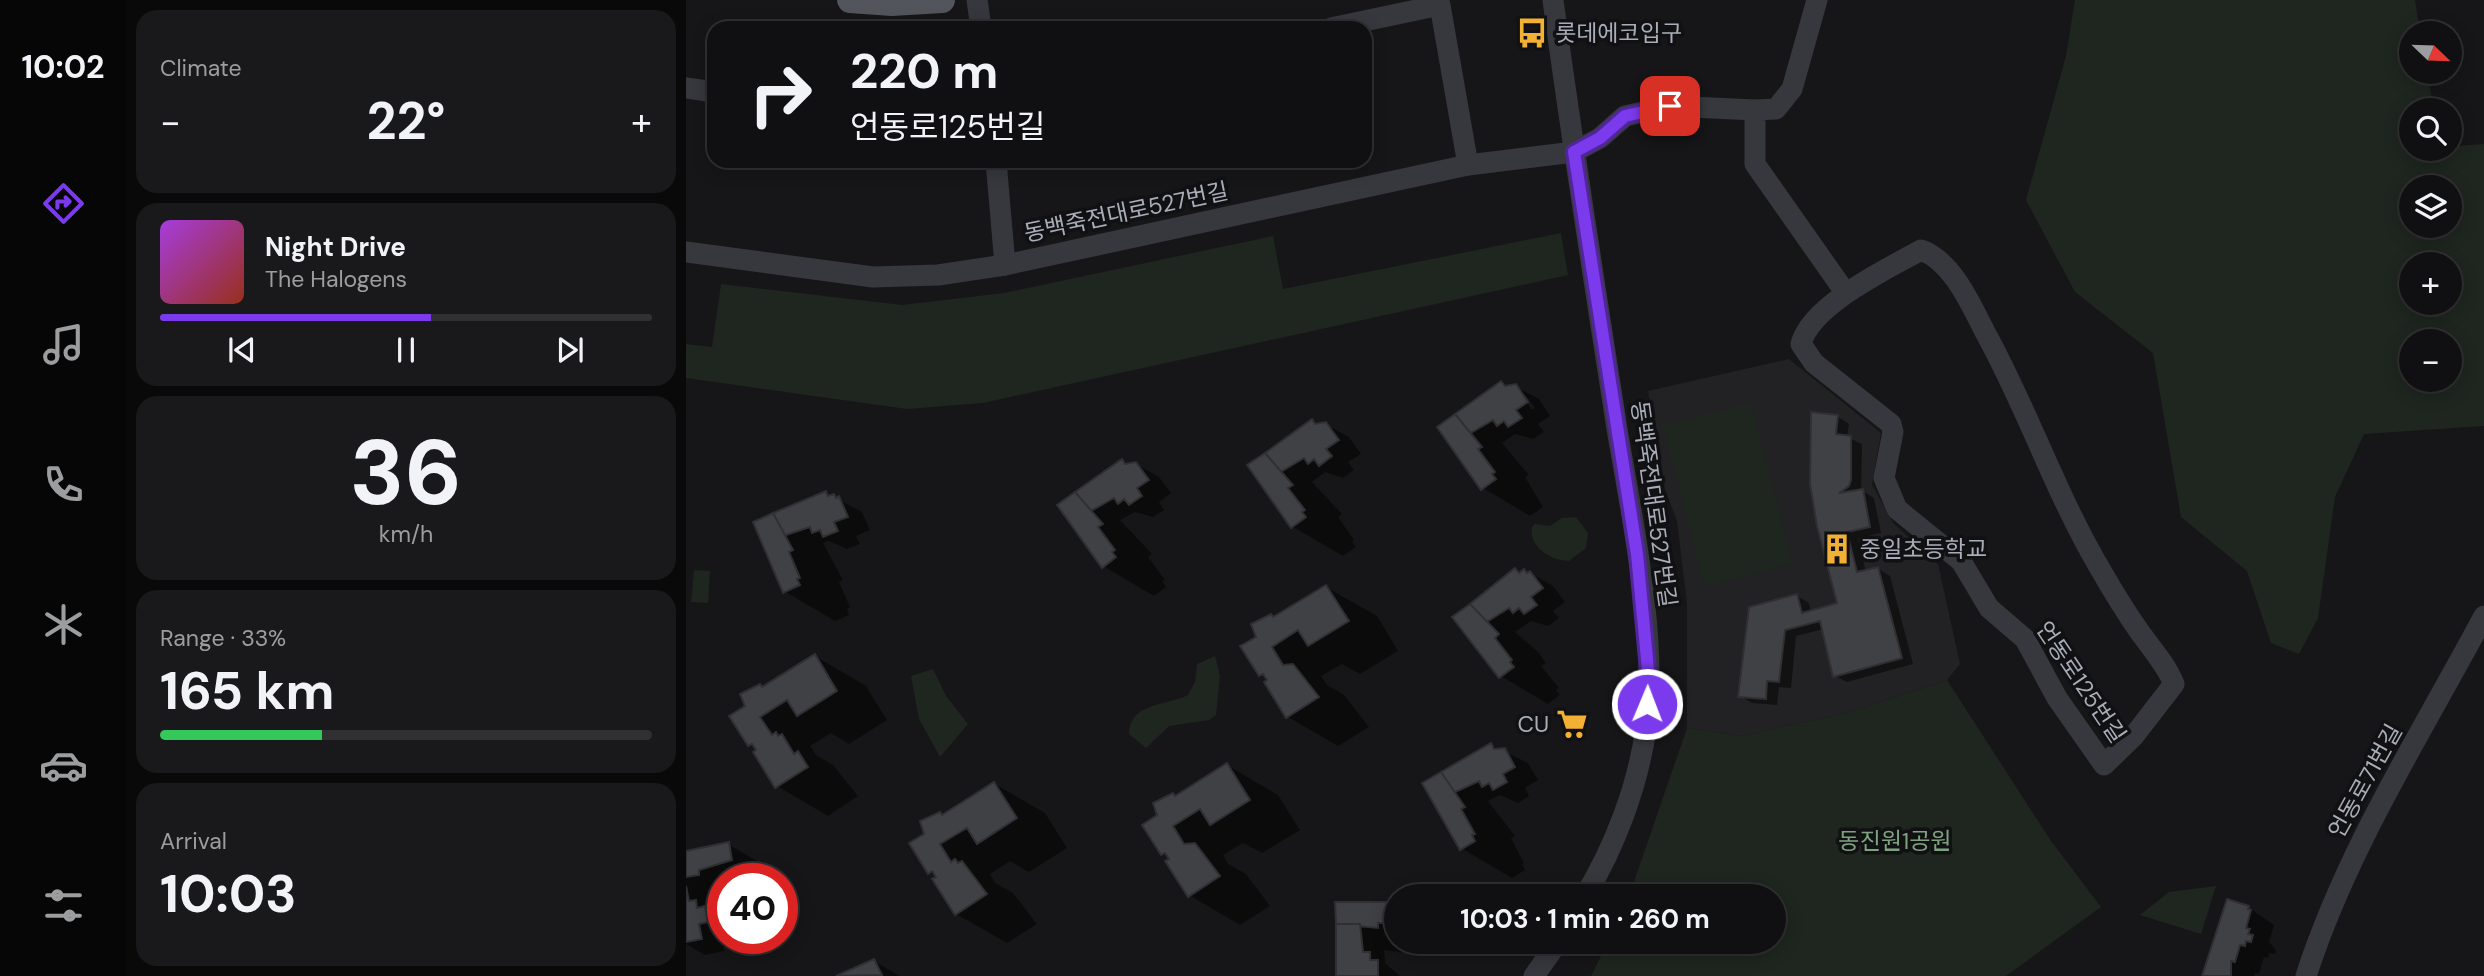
<!DOCTYPE html>
<meta charset="utf-8">
<style>
body{margin:0;font-family:"DM Sans","Noto Sans KR",sans-serif;background:#19191b;color:#f1f3f6;height:100vh;display:flex;flex-direction:column;font-size:26px;white-space:nowrap}
*{box-sizing:border-box;margin:0}
p{font-size:23px;color:#9c9d9f}
.icon{flex:none;width:38px;height:38px;fill:none;stroke:currentColor;stroke-width:2;stroke-linecap:round;stroke-linejoin:round}
.map{position:relative;flex:1;overflow:hidden}
.drawer{display:flex;flex-direction:column;gap:10px;padding:10px;background:#09090a;width:560px}
.drawer>*{flex:none}
.hud{position:absolute;left:21px;top:21px;width:665px;height:147px;border-radius:21px;box-shadow:0 4px 18px #0003,0 0 0 2px #303032;background:#101012;color:#f1f3f6;overflow:hidden}
.needle{width:46px;rotate:113deg}
.tools{position:absolute;left:1713px;top:21px;display:grid;gap:14px}
.tools a{display:grid;place-items:center;width:63px;height:63px;border-radius:50%;background:#101012;box-shadow:0 4px 18px #0003,0 0 0 2px #303032;font-size:35px}
.speed{position:absolute;left:21px;top:863px;display:flex;gap:14px;font-size:35px;font-weight:700;text-align:center}
.speed>*{display:grid;place-content:center;width:91px;height:91px;border-radius:50%;background:#101012;box-shadow:0 4px 18px #0003,0 0 0 2px #303032;line-height:1}
.speed .limit{border:10px solid #d22;background:#fff;color:#111}
.pin{position:absolute;display:grid;place-items:center;width:60px;height:60px;color:#fff;margin:-30px;border-radius:14px;box-shadow:0 4px 10px #0006}
.me{position:absolute;width:77px;margin:-38px;rotate:1deg;stroke-linejoin:round;filter:drop-shadow(0 0 5px #0008)}
.turn{display:flex;align-items:center;gap:24px;height:147px;padding:0 28px;font-size:32px}
.turn .icon{width:91px;height:91px;stroke-width:2.5}
.turn b{display:block;font-size:49px;line-height:60px}
.big{font-size:52px;font-weight:700;line-height:1.1}
.drawer .tile{flex:1;display:flex;flex-direction:column;justify-content:center;gap:10px;min-width:0;padding:0 24px;border-radius:21px;background:#19191b}
.drawer .dial{align-items:center;gap:0}
.dial b{font-size:91px;line-height:1}
.song{display:flex;align-items:center;gap:21px}
.cover{width:84px;height:84px;border-radius:10px;background:linear-gradient(135deg,hsl(280 70% 55%),hsl(10 70% 35%))}
.played{height:7px;border-radius:4px;background:linear-gradient(90deg,#7c3aed 55%,#303032 55%)}
.keys{display:flex;justify-content:space-around;direction:ltr}
.heat{display:flex;justify-content:space-between;align-items:center;font-size:38px;direction:ltr}
.charge{height:10px;border-radius:5px;background:linear-gradient(90deg,#34c759 33%,#303032 0)}
.trip{position:absolute;left:698px;top:884px;width:402px;height:70px;border-radius:35px;background:#101012;box-shadow:0 4px 18px #0003,0 0 0 2px #303032;font-weight:700;line-height:70px;text-align:center}
main{display:flex;flex:1;min-height:0}
.tabs{display:flex;flex-direction:column;width:126px;justify-content:space-around;align-items:center;background:#060607;color:#9c9d9f}
.tabs .icon{width:49px;height:49px}
.tabs .on{color:#7c3aed}
.tabs b{font-size:32px;color:#f1f3f6}
.map>svg:first-child{display:block}
.built{fill:#222225}
.green{fill:#1e261f;fill-rule:evenodd}
.shadow{fill:#0007;fill-rule:evenodd}
.building{fill:#404145;stroke:#303034;stroke-width:2}
.lines{fill:none;stroke-linecap:round;stroke-linejoin:round}
.minor{stroke:#37383d;stroke-width:21}
.major{stroke:#53555c;stroke-width:26}
.route-casing{stroke:#51269a;stroke-width:18}
.route{stroke:#7c3aed;stroke-width:12}
.labels{text-anchor:middle;dominant-baseline:central;stroke-width:7;stroke-linejoin:round;paint-order:stroke}
.poi-label{font-size:23px;fill:#a8adb8;stroke:#111113;text-anchor:start}
.street-label{font-size:23px;fill:#a8adb8;stroke:#111113}
.park-label{font-size:23px;fill:#7fa381;stroke:#111113}
</style>
<main>
<nav class="tabs">
<b>10:02</b>
<svg class="icon on" aria-label="directions" viewBox="0 0 24 24"><path d="M12 3l9 9-9 9-9-9zM9 14v-3h6M13 9l2 2-2 2"/></svg>
<svg class="icon" aria-label="music" viewBox="0 0 24 24"><path d="M9 18V5l10-2v13"/><circle cx="6" cy="18" r="3"/><circle cx="16" cy="16" r="3"/></svg>
<svg class="icon" aria-label="phone" viewBox="0 0 24 24"><path d="M5 4h4l2 5-3 2q2 4 5 5l2-3 5 2v4C11 20 4 13 5 4z"/></svg>
<svg class="icon" aria-label="climate" viewBox="0 0 24 24"><path d="M12 3v18M4 7l16 10M4 17L20 7"/></svg>
<svg class="icon" aria-label="car" viewBox="0 0 24 24"><path d="M5 17H2v-5l4-1 3-4h7l3 4 3 1v5h-3M9 17h6M6 11h13"/><circle cx="7" cy="17" r="2"/><circle cx="17" cy="17" r="2"/></svg>
<svg class="icon" aria-label="filters" viewBox="0 0 24 24"><path d="M4 7h16M4 17h16"/><circle cx="9" cy="7" r="2"/><circle cx="15" cy="17" r="2"/></svg>
</nav>
<section class="drawer">
<div class="tile"><p>Climate</p>
<div class="heat"><a>−</a><b class="big">22°</b><a>+</a></div>
</div>
<div class="tile">
<div class="song"><i class="cover"></i><div><b>Night Drive</b><p>The Halogens</p></div></div>
<div class="played"></div>
<div class="keys"><svg class="icon" aria-label="previous" viewBox="0 0 24 24"><path d="M18 5L8 12l10 7zM5 5v14"/></svg><svg class="icon" aria-label="pause" viewBox="0 0 24 24"><path d="M8 5v14M16 5v14"/></svg><svg class="icon" aria-label="next" viewBox="0 0 24 24"><path d="M6 5l10 7-10 7zM19 5v14"/></svg></div>
</div>
<div class="tile dial"><b>36</b><p>km/h</p></div>
<div class="tile"><p>Range · 33%</p><b class="big">165 km</b><div class="charge"></div></div>
<div class="tile"><p>Arrival</p><b class="big">10:03</b></div>
</section>
<div class="map">
<svg width="1798" height="976" viewBox="0 0 1798 976">
<rect width="100%" height="100%" fill="#161618"/>
<polygon class="built" points="1103,359 1195,433 1186,485 1208,524 1252,564 1274,664 1261,680 1164,712 1055,736 1001,728 1001,603 991,521 979,489 962,391"/>
<g class="green">
<path d="M1389,0H1729L1734,33H1726V72H1741L1748,110H1726V149L1798,144V426L1678,434L1649,497L1632,618L1613,654L1585,643L1561,571L1495,517L1467,353L1389,292L1340,200L1380,56ZM1764,187V226H1726V187ZM1764,264V303H1726V264ZM1764,341V380H1726V341Z"/>
<polygon points="875,233 882,275 297,403 221,409 0,378 0,344 26,347 35,284 216,305 318,293 587,236 597,289"/>
<polygon points="1065,402 1107,564 1018,587 977,426"/>
<path d="M890,517L902,533L900,548L883,561C866,561 842,547 846,527L849,524L864,526L876,518Z"/>
<polygon points="8,570 24,571 22,603 5,602"/>
<path d="M529,656L534,676L530,715L523,720L483,726L460,748L443,734C444,702 480,706 502,695L509,682L511,664Z"/>
<polygon points="247,669 260,696 282,724 254,757 233,719 225,676"/>
<polygon points="1261,680 1365,841 1415,907 1320,976 905,976 922,942 1088,942 1088,896 943,896 1001,728 1055,736 1164,712"/>
<polygon points="1530,886 1515,934 1454,915 1483,892"/>
</g>
<g class="shadow">
<path d="M815,383L822,387L829,386L853,399L864,416L852,424L858,432L847,439L829,434L816,443L843,475L839,477L857,507L844,516L797,488L753,428ZM836,396H840L849,408L846,410Z"/>
<polygon points="1152,417 1163,424 1161,437 1176,444 1175,490 1188,498 1195,533 1172,538 1180,572 1192,569 1204,576 1227,664 1161,682 1149,676 1138,629 1110,636 1105,688 1093,687 1091,705 1066,703 1054,696 1111,596 1123,603 1125,612 1154,604 1132,526"/>
<polygon points="626,421 633,425 639,424 663,437 675,454 662,462 668,470 657,478 639,472 626,482 656,514 652,517 668,540 666,542 670,547 657,556 607,527 563,466"/>
<polygon points="436,461 443,465 450,464 473,477 485,493 473,502 478,510 467,517 449,512 434,520 466,554 462,557 479,580 476,581 480,587 468,596 417,566 373,505"/>
<polygon points="140,493 176,512 184,530 170,536 174,544 161,549 143,541 137,543 157,580 153,582 164,607 161,609 163,615 149,621 98,591 69,523"/>
<polygon points="829,570 835,574 844,573 867,586 879,602 867,611 873,618 862,626 845,621 829,632 852,652 860,663 855,666 873,688 870,690 874,695 862,704 815,676 769,618"/>
<polygon points="640,587 691,616 712,651 674,674 656,664 635,676 641,685 658,695 683,727 652,746 602,717 584,681 575,675 557,647 572,637 589,618"/>
<polygon points="129,656 180,686 201,720 163,744 145,733 124,746 130,755 147,765 172,796 142,816 91,786 73,750 63,745 61,707 78,688"/>
<polygon points="805,745 842,763 852,780 839,788 843,796 832,803 814,795 802,801 829,836 825,838 838,863 836,864 839,870 826,878 775,848 738,783"/>
<polygon points="541,765 592,795 614,830 576,853 557,843 537,855 542,864 560,874 584,906 554,925 503,895 485,859 476,854 473,816 490,797"/>
<polygon points="309,784 359,813 381,848 343,872 324,861 304,874 309,883 327,893 351,924 321,943 270,914 253,878 243,872 240,834 257,816"/>
<polygon points="42,844 93,874 94,878 37,878 37,905 23,907 37,919 38,951 19,955 0,944 0,852"/>
<polygon points="710,903 710,942 777,942 777,948 742,951 742,956 698,950 699,963 714,976 652,976 651,904"/>
<polygon points="1562,907 1588,925 1583,942 1590,950 1589,954 1583,953 1582,958 1578,957 1573,974 1569,973 1568,976 1519,976"/>
<polygon points="188,961 214,976 154,976"/>
</g>
<g class="building">
<polygon points="815,381 819,386 830,384 842,402 830,410 836,418 822,427 818,421 811,426 807,420 783,434 769,414"/>
<polygon points="1125,412 1152,415 1150,434 1165,436 1165,480 1163,486 1153,493 1177,489 1184,527 1161,532 1171,572 1192,567 1216,658 1147,677 1134,621 1099,630 1093,682 1081,681 1080,699 1052,697 1063,607 1111,594 1116,613 1151,603 1131,526 1124,484"/>
<polygon points="769,414 796,447 792,449 809,472 806,474 810,479 795,490 751,427"/>
<polygon points="626,419 629,424 640,422 653,440 640,449 646,456 633,466 628,459 622,464 618,458 593,473 579,453"/>
<polygon points="579,453 607,485 602,488 619,510 616,512 620,517 605,528 561,465"/>
<polygon points="436,459 439,464 450,462 463,480 451,488 456,496 443,505 438,499 432,504 428,498 403,512 389,492"/>
<polygon points="140,491 142,496 148,494 150,498 153,496 162,517 148,522 152,531 137,537 134,530 126,533 124,527 97,536 87,513"/>
<polygon points="389,492 417,524 412,527 429,550 426,552 430,557 416,568 371,505"/>
<polygon points="87,513 107,550 103,552 114,578 111,579 114,585 97,593 67,522"/>
<polygon points="829,568 833,573 838,569 841,573 844,571 857,588 845,597 851,605 838,614 833,608 827,613 823,608 799,623 784,604"/>
<polygon points="640,585 663,621 622,646 612,630 586,647 597,665 607,664 633,697 600,718 578,682 581,680 577,674 573,676 554,646 570,637 565,624 585,614 587,617"/>
<polygon points="784,604 813,634 809,638 826,660 824,662 828,667 813,678 766,617"/>
<polygon points="129,654 151,691 111,716 101,700 74,717 86,735 90,732 92,736 96,734 108,754 112,751 122,767 89,788 67,752 70,750 66,744 62,746 43,716 59,706 54,694 74,684 76,687"/>
<polygon points="805,743 808,749 819,748 829,767 817,774 821,782 807,790 803,783 796,787 793,781 767,793 755,772"/>
<polygon points="541,763 564,800 524,825 514,809 487,826 498,844 509,843 534,876 502,897 479,861 483,859 479,853 475,855 456,825 471,815 467,803 487,793 489,796"/>
<polygon points="755,772 779,807 775,809 789,834 786,835 789,841 774,850 736,783"/>
<polygon points="308,782 331,818 291,844 281,828 254,844 265,862 269,859 272,863 276,861 301,894 269,915 246,879 250,877 246,871 242,874 223,843 238,834 234,821 254,812 256,815"/>
<polygon points="43,842 46,860 13,870 13,875 0,877 0,851"/>
<polygon points="0,886 3,901 10,900 11,908 19,906 22,922 13,924 16,939 0,942"/>
<polygon points="1541,899 1563,906 1562,909 1565,910 1560,928 1564,929 1562,934 1567,935 1565,942 1560,941 1559,946 1554,945 1549,962 1545,961 1545,976 1516,976"/>
<polygon points="649,902 710,902 710,923 692,923 692,928 650,924"/>
<polygon points="650,924 674,924 677,952 684,952 684,960 692,960 692,976 650,976"/>
<polygon points="188,959 196,975 150,976"/>
</g>
<g class="lines">
<g class="minor">
<polyline points="291,0 295,28"/>
<path d="M867,0C886,143 909,286 931,429C946,518 972,639 960,728C952,786 929,846 899,896"/>
<polyline points="1131,0 1106,89 1090,109 1069,110 1069,164 1159,292"/>
<polyline points="645,28 754,5 782,165"/>
<polyline points="0,88 28,92"/>
<polyline points="310,161 319,265"/>
<path d="M1235,250C1266,261 1284,303 1299,332C1341,408 1369,492 1413,567C1425,588 1439,611 1453,631C1465,648 1480,664 1488,684L1447,737L1418,765L1371,698L1339,639L1303,608L1275,561L1211,509L1198,478L1207,432L1205,424L1128,363L1115,344C1125,305 1201,269 1235,250Z"/>
<polyline points="0,252 187,277 252,275 319,265 782,165 888,152 914,138 939,116 984,106 1069,110"/>
<polyline points="848,976 872,942"/>
<path d="M1620,976C1661,849 1735,734 1798,616"/>
</g>
<polyline class="major" points="164,0 206,3 256,0"/>
</g>
<g class="lines">
<g class="route-casing">
<polyline id="route" points="961,704 963,680 951,554 888,152 914,138 939,116 984,106"/>
</g>
<use href="#route" class="route"/>
</g>
<defs>
<g id="bus-bare" transform="scale(2.415)"><path d="M-5-6H5V4H4V6H2V4H-2V6H-4V4H-5ZM-3.5-4V0h7V-4ZM-3.5 1.2v1.5H-2V1.2ZM2 1.2v1.5H3.5V1.2Z" fill="#f2b134" stroke="#111113" stroke-width="2.5" paint-order="stroke"/></g>
<g id="building-bare" transform="scale(2.415)"><path d="M-4-6H4V6H1V3H-1V6H-4ZM-2.5-4.3h1.7v1.8h-1.7ZM.8-4.3h1.7v1.8H.8ZM-2.5-1h1.7V.8h-1.7ZM.8-1h1.7V.8H.8Z" fill="#f2b134" stroke="#111113" stroke-width="2.5" paint-order="stroke"/></g>
<g id="supermarket-bare" transform="scale(2.415)"><path d="M-6-5.5h2.5l.6 2H6L4.5 2H-2.5L-4.4-4H-6ZM-1.5 3.2a1.3 1.3 0 1 0 .1 0ZM3 3.2a1.3 1.3 0 1 0 .1 0Z" fill="#f2b134" stroke="#111113" stroke-width="2.5" paint-order="stroke"/></g>
</defs>
<g fill-rule="evenodd">
<use href="#bus-bare" x="846" y="33"/>
<use href="#building-bare" x="1151" y="549"/>
<use href="#supermarket-bare" x="886" y="724"/>
</g>
<g class="labels">
<g class="poi-label">
<text x="869" y="33">롯데에코입구</text>
<text x="1174" y="549">중일초등학교</text>
<text x="863" y="724" text-anchor="end">CU</text>
</g>
<g class="street-label">
<text transform="translate(440 212) rotate(-12)">동백죽전대로527번길</text>
<text transform="translate(968 504) rotate(82)">동백죽전대로527번길</text>
<text transform="translate(1395 682) rotate(56)">언동로125번길</text>
<text transform="translate(1679 781) rotate(-61)">언동로71번길</text>
</g>
<g class="park-label">
<text x="1209" y="841">동진원1공원</text>
</g>
</g>
</svg>
<div class="tools">
<a><svg class="needle" viewBox="-14 -14 28 28"><path d="M0-13l5 13h-10z" fill="#e53935"/><path d="M0 13l5-13h-10z" fill="#9c9d9f"/></svg></a>
<a><svg class="icon" aria-label="search" viewBox="0 0 24 24"><circle cx="10" cy="10" r="6"/><path d="M15 15l6 6"/></svg></a>
<a><svg class="icon" aria-label="layers" viewBox="0 0 24 24"><path d="M12 4l9 5-9 5-9-5zM3 14l9 5 9-5"/></svg></a>
<a>+</a>
<a>−</a>
</div>
<div class="speed"><div class="limit">40</div></div>
<div class="pin" style="left:984px;top:106px;background:#d93025"><svg class="icon" aria-label="arrive" viewBox="0 0 24 24"><path d="M6 21V4h12l-3 4 3 4H6"/></svg></div>
<svg class="me" style="left:961px;top:704px" viewBox="-20 -20 40 40"><circle r="17" fill="#7c3aed" stroke="#fff" stroke-width="3"/><path d="M0-11L8 9 0 5-8 9z" fill="#fff"/></svg>
<div class="trip">10:03 · 1 min · 260 m</div>
<div class="hud">
<div class="turn"><svg class="icon" aria-label="right" viewBox="0 0 24 24"><path d="M7 20v-9h11M14 6l5 5-5 5"/></svg><div><b>220 m</b>언동로125번길</div></div>
</div>
</div>
</main>
